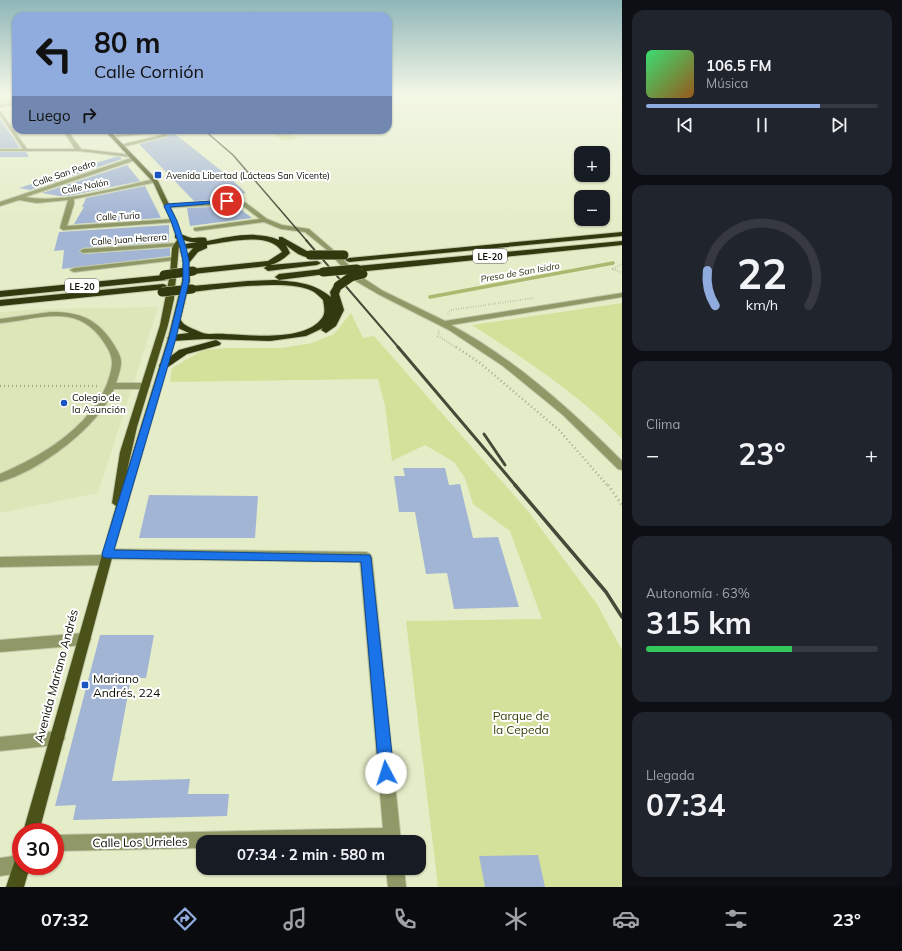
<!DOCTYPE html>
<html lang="es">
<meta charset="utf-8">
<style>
body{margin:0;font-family:Mulish,sans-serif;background:#20242c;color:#f1f3f6;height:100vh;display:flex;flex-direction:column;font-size:15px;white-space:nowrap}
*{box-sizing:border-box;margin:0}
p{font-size:13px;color:#9ea1a6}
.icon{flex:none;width:22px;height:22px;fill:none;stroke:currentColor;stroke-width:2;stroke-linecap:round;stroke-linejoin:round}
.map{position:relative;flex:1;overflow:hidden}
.side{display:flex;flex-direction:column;gap:10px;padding:10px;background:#0d0f14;width:280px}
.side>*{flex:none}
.banner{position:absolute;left:12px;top:12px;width:380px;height:122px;border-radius:12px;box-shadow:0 1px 3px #0004;background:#90abde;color:#111;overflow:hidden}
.tools{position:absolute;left:574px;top:146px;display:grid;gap:8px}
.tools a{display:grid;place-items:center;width:36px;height:36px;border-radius:8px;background:#171b24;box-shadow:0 1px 3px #0004;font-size:20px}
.speed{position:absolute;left:12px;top:823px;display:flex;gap:8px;font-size:20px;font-weight:700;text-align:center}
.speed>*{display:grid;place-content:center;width:52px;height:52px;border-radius:50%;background:#171b24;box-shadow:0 1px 3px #0004;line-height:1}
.speed .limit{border:6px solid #d22;background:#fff;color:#111}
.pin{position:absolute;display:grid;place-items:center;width:34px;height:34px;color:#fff;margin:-17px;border:2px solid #fff;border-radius:50%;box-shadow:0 1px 4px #0007}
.me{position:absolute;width:44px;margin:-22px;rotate:355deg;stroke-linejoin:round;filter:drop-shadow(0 0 3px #0008)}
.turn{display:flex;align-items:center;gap:14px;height:84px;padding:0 16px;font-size:18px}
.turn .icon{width:52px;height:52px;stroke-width:2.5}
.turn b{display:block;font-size:28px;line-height:34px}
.then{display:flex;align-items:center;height:38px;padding:0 16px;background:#0003;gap:8px;font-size:15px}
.big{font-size:30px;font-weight:700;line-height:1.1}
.side .tile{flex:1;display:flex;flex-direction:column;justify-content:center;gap:6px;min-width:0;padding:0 14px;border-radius:12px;background:#20242c}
.side .dial{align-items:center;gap:0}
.dial svg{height:104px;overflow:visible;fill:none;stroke:#363941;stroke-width:7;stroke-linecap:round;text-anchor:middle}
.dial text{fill:#f1f3f6;stroke:none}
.song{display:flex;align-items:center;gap:12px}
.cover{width:48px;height:48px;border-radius:6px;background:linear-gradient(135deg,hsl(140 70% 55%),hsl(30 70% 35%))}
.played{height:4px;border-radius:2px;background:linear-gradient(90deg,#90abde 75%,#363941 75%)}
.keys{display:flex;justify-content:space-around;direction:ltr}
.heat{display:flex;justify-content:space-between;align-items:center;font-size:22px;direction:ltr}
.charge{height:6px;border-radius:3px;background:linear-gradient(90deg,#34c759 63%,#363941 0)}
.trip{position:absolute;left:196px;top:835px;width:230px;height:40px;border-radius:12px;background:#171b24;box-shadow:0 1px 3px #0004;font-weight:700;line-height:40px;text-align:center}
.menu{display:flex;height:64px;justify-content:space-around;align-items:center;background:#090b0e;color:#9ea1a6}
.menu .icon{width:28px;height:28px}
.menu .selected{color:#90abde}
.menu b{font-size:18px;color:#f1f3f6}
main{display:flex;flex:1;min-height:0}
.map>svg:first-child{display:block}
.built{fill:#dde6b9}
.green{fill:#d4e19b}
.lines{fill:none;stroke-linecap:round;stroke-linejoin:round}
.stream-far1{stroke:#abb870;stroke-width:2}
.stream{stroke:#abb870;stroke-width:3.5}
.building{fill:#a3b5d4}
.minor-casing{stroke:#c2c9a9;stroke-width:2}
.major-casing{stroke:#c2c9a9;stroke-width:2}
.highway-casing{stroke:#c2c9a9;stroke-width:2}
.path-far2{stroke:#a3aa8c;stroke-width:2;stroke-dasharray:0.5 2;stroke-linecap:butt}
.path-far1{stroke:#a3aa8c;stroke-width:2.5;stroke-dasharray:1 3;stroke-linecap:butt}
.path{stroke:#a3aa8c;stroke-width:3;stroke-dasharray:1 3.5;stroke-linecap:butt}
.minor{fill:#8f9866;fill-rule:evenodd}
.major{fill:#4a5219;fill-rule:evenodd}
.highway{fill:#33390f;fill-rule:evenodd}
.rail-far3{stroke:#464a38;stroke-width:1.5}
.rail-far2{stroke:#464a38;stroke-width:2}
.rail-far1{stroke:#464a38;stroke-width:3}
.rail{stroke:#464a38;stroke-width:3.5}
.highway-bridge-casing{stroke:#c2c9a9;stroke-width:10;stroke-linecap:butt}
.highway-bridge{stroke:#33390f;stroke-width:9}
.route{fill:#1a73e8;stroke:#114b97}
.poi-dot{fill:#1954c0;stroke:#fff;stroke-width:1.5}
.labels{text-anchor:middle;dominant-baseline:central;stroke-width:4;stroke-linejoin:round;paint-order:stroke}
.far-street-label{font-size:9px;fill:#0d0f04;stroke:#fff}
.far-poi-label{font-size:9px;fill:#0d0f04;stroke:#fff;text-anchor:start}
.shield{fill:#fff;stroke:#56574f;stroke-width:1}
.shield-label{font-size:9px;font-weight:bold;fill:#0d0f04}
.far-water-label{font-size:9px;font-style:italic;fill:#2a2e0f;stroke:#fff}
.poi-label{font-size:10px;fill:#0d0f04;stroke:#fff;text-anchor:start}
.near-street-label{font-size:12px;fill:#0d0f04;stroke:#fff}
.near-poi-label{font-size:12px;fill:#0d0f04;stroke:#fff;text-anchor:start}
.near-park-label{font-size:12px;fill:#373e05;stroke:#fff}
</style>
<main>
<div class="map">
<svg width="622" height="887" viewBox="0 0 622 887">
<rect width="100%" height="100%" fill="#e5edc8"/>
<polygon class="built" points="158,307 98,493 0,513 0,312 40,309"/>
<g class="green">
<polygon points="287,130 298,139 283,141 272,131"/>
<path d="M622,303V439C580,395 523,358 472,325Z"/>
<polygon points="351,313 363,338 374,336 528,511 597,604 622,650 622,887 438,887 406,621 542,619 510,531 473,504 465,478 454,462 425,445 392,461 385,406 378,379 170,382 172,368 203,350 227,348 282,348 312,343 334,334"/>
</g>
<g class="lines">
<polyline class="stream-far1" points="179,130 185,132"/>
<polyline class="stream" points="430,297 613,263"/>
</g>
<g class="building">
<polygon points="0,119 12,136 20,148 0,148"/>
<polygon points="164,130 170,130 228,176 246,193 225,196 228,199 194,201 139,144 168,137 169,135"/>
<polygon points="0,152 26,152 29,157 0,157"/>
<polygon points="115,157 120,157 122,159 30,190 19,188"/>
<polygon points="127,165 140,181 68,196 59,196 42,193"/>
<polygon points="145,186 161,218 74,224 84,207 82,207 86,198"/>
<polygon points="236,206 252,218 190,226 187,208"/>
<polygon points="169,225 169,242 83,248 79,251 83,254 170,248 170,256 62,269 64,250 54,251 59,232"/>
<polygon points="403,468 445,468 449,485 460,484 473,538 498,537 519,607 454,609 447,573 426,574 415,512 399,512 394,476 405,476"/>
<polygon points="149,495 258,496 255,538 139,538"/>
<polygon points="100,635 154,635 146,678 131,678 112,781 190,779 188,794 229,794 227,816 73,820 76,805 55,806"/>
<polygon points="538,855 545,887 485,887 479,856"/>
</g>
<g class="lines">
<g class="minor-casing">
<g id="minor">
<polygon points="16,102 16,104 0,107 0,105"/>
<polygon points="0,111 27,149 75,149 63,130 67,130 81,149 133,155 130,157 79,151 0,151 0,149 23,149 0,115"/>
<polygon points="154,131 163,131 168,136 122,147 120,145 162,135 160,133 154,133 112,137 110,136"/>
<path d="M134,157L136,158V160L25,197C63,204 117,187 155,179L157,180V182L74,199V204L67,226L174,219L176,220V222L63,230L60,228L68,200L37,203L19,200L0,206V202Z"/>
<path d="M237,200L246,203L267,219L282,225L309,229L331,248L360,276L383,291L445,321L622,293V297L451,325C515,359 571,410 622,461V470L618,469L563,415L503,366L449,330L378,294L354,280L327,250L305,232L281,229L264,222L196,231L194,230V228L260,219L242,205L237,204L167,208L164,206L167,204Z"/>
<polygon points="177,243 179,244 179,246 83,253 80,251 83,249"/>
<polygon points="174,257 176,258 176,260 74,272 70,270 74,268"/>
<path d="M51,312C80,312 98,319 114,345C117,350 121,356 121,362C121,369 118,377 116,383H145L150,386L145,389H114C99,427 39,471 0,482V474C42,456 89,428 107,384C113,367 115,359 105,344C97,331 85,320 69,317C47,313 23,321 0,323V319Z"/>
<polygon points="107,549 366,552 370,554 372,557 401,842 203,842 203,848 55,851 55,835 383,828 360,562 111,559 110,563 106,565 0,567 0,557 102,555 103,551"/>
<polygon points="84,633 89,635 91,639 89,643 84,645 0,652 0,640"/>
<polygon points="57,731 62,733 65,738 62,743 57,745 0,751 0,737"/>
<polygon points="21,855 21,866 29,866 27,870 21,873 0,876 0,858"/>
<polygon points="386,868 404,868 406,887 388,887"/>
</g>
</g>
<g class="major-casing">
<g id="major">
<path d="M104,130H109L158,181L177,221L186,247L189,261L190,281L176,338L113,554L39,832H23L116,506L112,503L120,452L160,325L170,274L172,248L177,240L171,221L153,182ZM179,246L183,261L182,281L168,338L127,471L137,427L168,325L174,299Z"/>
<polygon points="21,857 21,866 30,866 24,887 6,887 15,860"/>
</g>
</g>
<g class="highway-casing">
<g id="highway">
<polygon points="622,232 622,236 349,262 345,260 349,258"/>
<path d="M175,234C181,233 186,237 192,238C197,238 201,237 206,238L207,241C229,237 257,230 279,240V237H282L314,255L313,257C303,259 293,251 286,245L290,253C284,259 278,263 270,265L317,261L321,263L317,265L268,271L264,268L267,266L193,274L190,273L189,271L190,269L268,261L282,252C270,231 228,242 207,245V248L198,252L189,263H186L182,261L193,248L183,249L179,247L180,245L197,242H191L175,238Z"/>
<polygon points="622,241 622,245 357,272 353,269 357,266"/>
<polygon points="323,269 327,272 326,274 279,280 275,277 279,274"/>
<polygon points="164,275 167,276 168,278 167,280 0,297 0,291"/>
<path d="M274,280C297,282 312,282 331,297L330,292L335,284H341L342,286L339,294L344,310L336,326L326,333L321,330L323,328L306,336L270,341L205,339L172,341L167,338L172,335L189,333L178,328L172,321L177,318C181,319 181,321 184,324C188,327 198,331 203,333C209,335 219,333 225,334C250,335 305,342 322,318C326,313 324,306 323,300C320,297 317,294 314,292C292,278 219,289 192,292L188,289L192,286L248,281Z"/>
<polygon points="163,284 166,285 167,287 166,289 0,306 0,300"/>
<polygon points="216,340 221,343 220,345 187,354 168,367 160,367 159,365 179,350"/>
</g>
</g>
<g class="path-far2">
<polyline points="622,264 613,269 622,273"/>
<polyline points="448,314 451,310 534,298"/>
<polyline points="439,331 438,336 457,348"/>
</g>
<g class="path-far1">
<polyline points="456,347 480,363 559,430 608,486"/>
<polyline points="0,386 97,386"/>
</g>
<polyline class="path" points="608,485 622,505"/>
<use href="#minor" class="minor"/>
<use href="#major" class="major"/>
<use href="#highway" class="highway"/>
<polyline class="rail-far3" points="204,130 233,155 307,241"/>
<polyline class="rail-far2" points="306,240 399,348"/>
<g class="rail-far1">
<polyline points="398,347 516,486"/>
<polyline points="484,434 505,465"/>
</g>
<polyline class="rail" points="515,485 606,592 622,617"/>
<g class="highway-bridge-casing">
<g id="highway-bridge">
<polyline points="310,255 344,255"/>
<polyline points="323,272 357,269"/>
<polyline points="164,275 193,271"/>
<polyline points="338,286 351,277 363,274"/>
<polyline points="162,292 192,289"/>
</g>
</g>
<use href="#highway-bridge" class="highway-bridge"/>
</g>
<linearGradient id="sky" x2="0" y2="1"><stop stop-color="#8fb6b8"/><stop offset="0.43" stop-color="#f3f7e6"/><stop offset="1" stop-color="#f3f7e6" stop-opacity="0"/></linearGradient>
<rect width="622" height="216" fill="url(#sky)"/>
<polygon class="route" points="227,200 229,200 229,202 170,207 177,221 186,247 189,261 189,281 176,338 114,550 370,555 371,558 394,773 392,778 386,780 381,778 379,773 361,562 107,558 103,557 102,554 169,338 183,281 183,261 180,247 171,221 164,206 167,204"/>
<g class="poi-dot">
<rect x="154" y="171" width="8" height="8" rx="2"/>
<circle cx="64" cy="403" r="4"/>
<rect x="81" y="681" width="8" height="8" rx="2"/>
</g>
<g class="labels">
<g class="far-street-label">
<text transform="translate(64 173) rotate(-19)">Calle San Pedro</text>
<text transform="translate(85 186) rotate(-11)">Calle Nalón</text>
<text transform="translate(118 216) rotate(-3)">Calle Turia</text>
<text transform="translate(129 239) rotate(-4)">Calle Juan Herrera</text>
</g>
<g class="far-poi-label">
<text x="166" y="175">Avenida Libertad (Lácteas San Vicente)</text>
</g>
<g class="shield">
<rect x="473" y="249" width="34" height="14" rx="3"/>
<rect x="65" y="279" width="34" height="14" rx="3"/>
</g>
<g class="shield-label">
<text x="490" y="256">LE-20</text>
<text x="82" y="286">LE-20</text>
</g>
<g class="far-water-label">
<text transform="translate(520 272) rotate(-10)">Presa de San Isidro</text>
</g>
<g class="poi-label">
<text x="72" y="397">Colegio de<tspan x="72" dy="12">la Asunción</tspan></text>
</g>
<g class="near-street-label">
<text transform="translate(56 676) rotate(-75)">Avenida Mariano Andrés</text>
<text transform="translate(140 842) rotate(-1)">Calle Los Urrieles</text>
</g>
<g class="near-poi-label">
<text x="93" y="678">Mariano<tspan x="93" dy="14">Andrés, 224</tspan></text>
</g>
<g class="near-park-label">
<text x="521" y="715">Parque de<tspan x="521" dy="14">la Cepeda</tspan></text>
</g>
</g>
</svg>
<div class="tools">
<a>+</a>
<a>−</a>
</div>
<div class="speed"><div class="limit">30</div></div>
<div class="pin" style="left:227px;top:201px;background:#d93025"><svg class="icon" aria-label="arrive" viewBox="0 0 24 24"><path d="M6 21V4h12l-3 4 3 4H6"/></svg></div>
<svg class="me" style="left:386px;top:773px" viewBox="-20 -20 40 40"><circle r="19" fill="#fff"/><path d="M0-13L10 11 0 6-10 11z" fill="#1a73e8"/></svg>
<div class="trip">07:34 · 2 min · 580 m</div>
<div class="banner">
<div class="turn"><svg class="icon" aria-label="left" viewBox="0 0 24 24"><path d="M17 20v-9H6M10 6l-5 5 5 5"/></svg><div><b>80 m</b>Calle Cornión</div></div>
<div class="then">Luego<svg class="icon" aria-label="right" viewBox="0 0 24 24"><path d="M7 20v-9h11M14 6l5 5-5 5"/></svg></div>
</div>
</div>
<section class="side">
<div class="tile">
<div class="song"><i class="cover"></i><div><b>106.5 FM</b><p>Música</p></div></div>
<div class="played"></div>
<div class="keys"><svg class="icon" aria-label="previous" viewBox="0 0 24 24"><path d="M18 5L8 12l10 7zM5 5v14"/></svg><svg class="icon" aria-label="pause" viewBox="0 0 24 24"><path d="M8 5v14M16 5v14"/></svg><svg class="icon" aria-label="next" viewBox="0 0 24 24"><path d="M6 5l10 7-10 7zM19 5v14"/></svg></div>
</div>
<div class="tile dial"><svg viewBox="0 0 100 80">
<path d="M14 69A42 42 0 1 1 86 69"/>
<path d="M14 69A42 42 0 0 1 8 42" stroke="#90abde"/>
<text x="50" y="56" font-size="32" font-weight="700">22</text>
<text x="50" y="72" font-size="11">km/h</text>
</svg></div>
<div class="tile"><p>Clima</p>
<div class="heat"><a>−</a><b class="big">23°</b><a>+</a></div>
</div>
<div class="tile"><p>Autonomía · 63%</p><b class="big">315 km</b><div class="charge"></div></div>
<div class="tile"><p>Llegada</p><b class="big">07:34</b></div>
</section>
</main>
<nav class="menu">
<b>07:32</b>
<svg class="icon selected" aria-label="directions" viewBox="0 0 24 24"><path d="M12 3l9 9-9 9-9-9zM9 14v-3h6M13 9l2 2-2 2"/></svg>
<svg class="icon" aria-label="music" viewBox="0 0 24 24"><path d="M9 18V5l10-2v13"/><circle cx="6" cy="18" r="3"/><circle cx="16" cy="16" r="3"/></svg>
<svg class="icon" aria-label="phone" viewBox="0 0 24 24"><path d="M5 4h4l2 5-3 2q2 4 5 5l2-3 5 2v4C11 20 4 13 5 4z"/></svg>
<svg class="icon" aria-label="climate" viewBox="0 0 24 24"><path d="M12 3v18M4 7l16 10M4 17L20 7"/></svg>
<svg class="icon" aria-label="car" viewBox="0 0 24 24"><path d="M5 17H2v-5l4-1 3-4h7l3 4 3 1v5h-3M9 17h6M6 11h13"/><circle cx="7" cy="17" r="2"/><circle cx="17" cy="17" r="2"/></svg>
<svg class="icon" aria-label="filters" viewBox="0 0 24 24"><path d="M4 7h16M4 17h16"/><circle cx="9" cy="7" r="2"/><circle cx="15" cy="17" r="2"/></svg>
<b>23°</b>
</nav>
